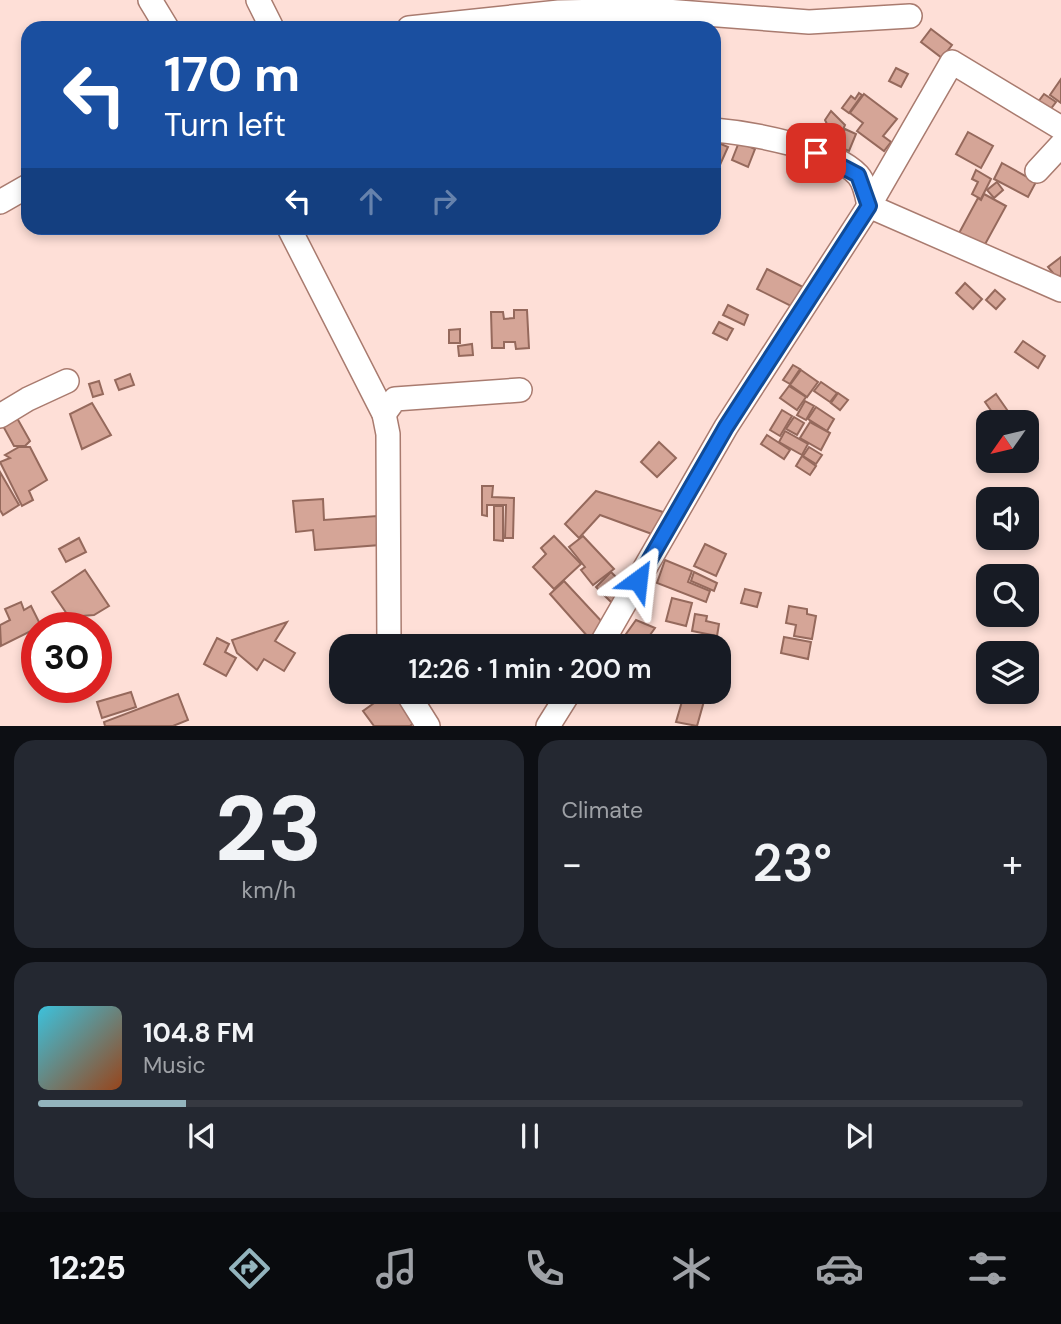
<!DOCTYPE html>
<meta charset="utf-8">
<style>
body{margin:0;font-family:"DM Sans",sans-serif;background:#242831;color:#f1f3f6;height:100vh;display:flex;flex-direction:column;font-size:26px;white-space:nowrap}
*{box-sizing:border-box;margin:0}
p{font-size:23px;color:#9ea1a6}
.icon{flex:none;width:38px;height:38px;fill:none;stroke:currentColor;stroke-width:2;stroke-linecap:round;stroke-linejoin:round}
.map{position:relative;height:726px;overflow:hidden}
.panel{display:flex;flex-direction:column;gap:14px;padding:14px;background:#0d0f14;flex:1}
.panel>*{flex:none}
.top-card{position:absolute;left:21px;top:21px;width:700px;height:214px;border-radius:21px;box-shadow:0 4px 10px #0003;background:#1a4fa0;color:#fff;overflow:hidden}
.needle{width:46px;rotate:236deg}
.buttons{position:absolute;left:976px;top:410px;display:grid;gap:14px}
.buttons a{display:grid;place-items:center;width:63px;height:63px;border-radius:14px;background:#171b24;box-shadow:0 4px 10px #0003;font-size:35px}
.speed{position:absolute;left:21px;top:612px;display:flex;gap:14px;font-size:35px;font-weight:700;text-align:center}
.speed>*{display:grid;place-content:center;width:91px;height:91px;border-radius:50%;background:#171b24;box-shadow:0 4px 10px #0003;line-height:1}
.speed .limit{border:10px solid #d22;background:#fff;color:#111}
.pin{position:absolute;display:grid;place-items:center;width:60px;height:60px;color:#fff;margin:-30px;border-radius:14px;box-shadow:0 4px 10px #0006}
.me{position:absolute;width:77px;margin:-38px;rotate:30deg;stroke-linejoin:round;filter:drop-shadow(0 0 5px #0008)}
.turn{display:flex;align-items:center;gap:24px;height:147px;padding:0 28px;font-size:32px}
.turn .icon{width:91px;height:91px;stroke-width:2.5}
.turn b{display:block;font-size:49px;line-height:60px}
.lanes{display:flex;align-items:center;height:66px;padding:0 28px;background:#0003;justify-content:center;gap:35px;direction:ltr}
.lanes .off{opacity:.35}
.big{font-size:52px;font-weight:600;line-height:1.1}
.panel .tile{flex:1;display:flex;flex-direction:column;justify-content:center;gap:10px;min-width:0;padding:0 24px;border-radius:21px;background:#242831}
.panel .dial{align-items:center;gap:0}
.dial b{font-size:91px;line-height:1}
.song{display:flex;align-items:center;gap:21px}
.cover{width:84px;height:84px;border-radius:10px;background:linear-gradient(135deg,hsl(190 70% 55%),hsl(20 70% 35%))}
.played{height:7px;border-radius:4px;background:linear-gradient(90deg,#93b4bd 15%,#363941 15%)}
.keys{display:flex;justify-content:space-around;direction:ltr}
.heat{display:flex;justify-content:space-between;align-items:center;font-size:38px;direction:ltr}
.panel .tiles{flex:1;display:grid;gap:14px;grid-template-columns:1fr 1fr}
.tile:last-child{grid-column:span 2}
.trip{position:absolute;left:329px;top:634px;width:402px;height:70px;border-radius:21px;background:#171b24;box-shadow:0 4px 10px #0003;font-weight:600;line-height:70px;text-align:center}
.menu{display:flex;height:112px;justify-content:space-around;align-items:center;background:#090b0e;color:#9ea1a6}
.menu .icon{width:49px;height:49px}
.menu .current{color:#93b4bd}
.menu b{font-size:32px;color:#f1f3f6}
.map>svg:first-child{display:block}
.building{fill:#d5a597;stroke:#95695c;stroke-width:2}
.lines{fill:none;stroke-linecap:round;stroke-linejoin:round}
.minor-casing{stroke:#a97b6f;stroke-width:26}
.minor{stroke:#fff;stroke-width:23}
.route-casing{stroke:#114b97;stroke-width:18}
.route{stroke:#1a73e8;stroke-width:12}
</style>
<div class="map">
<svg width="1061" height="726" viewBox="0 0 1061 726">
<rect width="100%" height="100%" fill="#fedfd7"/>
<g class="building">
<polygon points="931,29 952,45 942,58 921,42"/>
<polygon points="896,68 908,74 901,87 889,81"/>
<polygon points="1061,79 1061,103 1050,95"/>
<polygon points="859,93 862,95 849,113 842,108 851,96 855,99"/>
<polygon points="864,94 897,119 883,136 891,142 884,151 857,131 863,123 850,113"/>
<polygon points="1044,94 1056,102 1050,110 1038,102"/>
<polygon points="831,111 845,125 835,149 820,142 821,131 826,132 828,126 825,120"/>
<polygon points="845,129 856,134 849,151 837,146"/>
<polygon points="968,132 993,146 981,168 956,154"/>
<polygon points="714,141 728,147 715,176 714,176"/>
<polygon points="739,142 755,149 748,167 732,160"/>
<polygon points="1002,163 1036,182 1028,197 994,179"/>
<polygon points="976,170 991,179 981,199 972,194 978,182 972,179"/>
<polygon points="997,182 1003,190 994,198 987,190"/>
<polygon points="984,194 1006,206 983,248 958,235 978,198 981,200"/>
<polygon points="1061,257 1061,275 1057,278 1048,267"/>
<polygon points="767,269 805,288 795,308 757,289"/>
<polygon points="965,283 982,299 973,309 956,293"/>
<polygon points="995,290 1005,299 996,309 986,300"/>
<polygon points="728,305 748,315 744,325 723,315"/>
<polygon points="514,310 527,310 529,348 516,349 515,342 504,342 504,348 492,348 491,312 503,312 504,319 514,318"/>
<polygon points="719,322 733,329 727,340 713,333"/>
<polygon points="460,329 460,343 449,343 449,330"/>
<polygon points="1023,341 1045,356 1038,368 1015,352"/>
<polygon points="472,344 473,355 459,356 458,346"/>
<polygon points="793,365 800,369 790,384 783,380"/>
<polygon points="801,370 818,382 807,397 790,385"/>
<polygon points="130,374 134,385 119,390 115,380"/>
<polygon points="99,381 103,394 93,397 89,384"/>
<polygon points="821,382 837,393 830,402 814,391"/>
<polygon points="789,386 806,397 797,410 780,398"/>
<polygon points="838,393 848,400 840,410 831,403"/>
<polygon points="996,394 1012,417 1005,422 999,422 985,402"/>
<polygon points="805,401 814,406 806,420 797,415"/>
<polygon points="92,403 111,435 82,449 70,414"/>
<polygon points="816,407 834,419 827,431 808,419"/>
<polygon points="782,410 792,416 780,436 770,430"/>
<polygon points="794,417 804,423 797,435 786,429"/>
<polygon points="17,418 30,441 25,446 14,446 3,426"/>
<polygon points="810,422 830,433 821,450 800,438"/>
<polygon points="785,431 808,444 802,455 779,442"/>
<polygon points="767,435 790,450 784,459 761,444"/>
<polygon points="659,442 676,458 657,477 641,462"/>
<polygon points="19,447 30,447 47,480 29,491 33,500 22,506 0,462 10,458 5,455"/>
<polygon points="809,447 822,455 816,464 803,456"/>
<polygon points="802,456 816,466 810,475 796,466"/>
<polygon points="0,472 19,505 3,515 0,510"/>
<polygon points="482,486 493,486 492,497 514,498 513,538 505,538 506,505 487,505 487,516 482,515"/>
<polygon points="596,491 663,512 659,527 652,534 600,515 579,538 565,524"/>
<polygon points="323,499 324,520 377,516 380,545 315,550 313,530 296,532 293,501"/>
<polygon points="494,506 503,506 503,541 494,540"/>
<polygon points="554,536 581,564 554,589 533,567 546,554 541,548"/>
<polygon points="583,536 614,569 593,585 581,570 585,567 569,547"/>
<polygon points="79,538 86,552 66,562 59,549"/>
<polygon points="705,544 726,554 716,576 694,566"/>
<polygon points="665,560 692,571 688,582 710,591 706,602 657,583"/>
<polygon points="85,570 109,606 94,615 69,617 52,592"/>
<polygon points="611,572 629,590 614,605 596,587"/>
<polygon points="694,572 717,583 714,591 691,581"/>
<polygon points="564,581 604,624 599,634 589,638 550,594"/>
<polygon points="745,589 761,593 757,607 741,603"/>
<polygon points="672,598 692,603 686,626 666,621"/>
<polygon points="21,602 24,610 31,606 41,626 1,646 0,625 10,620 5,609"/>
<polygon points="789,606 807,609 807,614 816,616 812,639 794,636 796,625 786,623"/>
<polygon points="695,614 707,616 706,621 719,624 717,636 692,631"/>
<polygon points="636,620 655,628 642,646 621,641"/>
<polygon points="287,622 275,641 295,653 284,671 264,659 257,670 237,653 232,640"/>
<polygon points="784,637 811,642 808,659 781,653"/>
<polygon points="217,638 229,644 225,652 236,658 226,676 204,664"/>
<polygon points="391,691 415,722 410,726 374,726 363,711"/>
<polygon points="685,691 706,694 697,726 676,722"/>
<polygon points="131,692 136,707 102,718 97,702"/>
<polygon points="178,694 188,720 173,726 105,726 104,722"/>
</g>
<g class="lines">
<g class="minor-casing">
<g id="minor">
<polyline points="150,0 167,28"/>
<polyline points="258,0 272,28"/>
<polyline points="409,28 559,12 653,10 809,22 910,16"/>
<path d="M714,130C750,133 833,148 858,175C865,183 867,196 869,206L1061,290"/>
<polyline points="1037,171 1061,145"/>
<polyline points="0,202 28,186"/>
<polyline points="289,228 384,414 388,434 389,646"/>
<polyline points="384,414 395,399 520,390"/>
<polyline points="0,416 28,399 67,381"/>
<polyline points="600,646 726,427 869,206 952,62 1061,128"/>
<polyline points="406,691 428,726"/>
<polyline points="548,726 570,691"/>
</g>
</g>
<use href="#minor" class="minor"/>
</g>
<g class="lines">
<g class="route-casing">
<polyline id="route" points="638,580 726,427 869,206 858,175 816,153"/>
</g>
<use href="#route" class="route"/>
</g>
</svg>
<div class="buttons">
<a><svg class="needle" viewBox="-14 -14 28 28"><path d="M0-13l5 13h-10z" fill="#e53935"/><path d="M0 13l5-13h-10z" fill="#9ea1a6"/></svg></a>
<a><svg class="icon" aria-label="sound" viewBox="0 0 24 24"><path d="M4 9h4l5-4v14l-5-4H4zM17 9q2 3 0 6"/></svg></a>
<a><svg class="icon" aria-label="search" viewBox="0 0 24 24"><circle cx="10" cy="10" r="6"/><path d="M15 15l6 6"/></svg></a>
<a><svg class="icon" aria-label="layers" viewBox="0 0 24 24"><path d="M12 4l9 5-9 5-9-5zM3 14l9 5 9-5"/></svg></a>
</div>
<div class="speed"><div class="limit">30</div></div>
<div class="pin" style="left:816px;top:153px;background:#d93025"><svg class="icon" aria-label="arrive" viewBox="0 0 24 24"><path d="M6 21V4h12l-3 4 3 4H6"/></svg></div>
<svg class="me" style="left:638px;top:580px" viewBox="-20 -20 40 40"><path d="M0-17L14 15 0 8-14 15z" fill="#1a73e8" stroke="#fff" stroke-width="4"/></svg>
<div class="trip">12:26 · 1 min · 200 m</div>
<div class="top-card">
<div class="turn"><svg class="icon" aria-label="left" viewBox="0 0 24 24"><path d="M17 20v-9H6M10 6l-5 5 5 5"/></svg><div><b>170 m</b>Turn left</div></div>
<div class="lanes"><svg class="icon" aria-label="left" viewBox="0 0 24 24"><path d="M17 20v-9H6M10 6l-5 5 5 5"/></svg><svg class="icon off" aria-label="ahead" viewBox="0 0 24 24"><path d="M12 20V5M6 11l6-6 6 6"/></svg><svg class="icon off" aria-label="right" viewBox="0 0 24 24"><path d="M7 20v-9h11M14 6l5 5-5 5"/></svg></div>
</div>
</div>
<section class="panel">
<div class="tiles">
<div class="tile dial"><b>23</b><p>km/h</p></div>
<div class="tile"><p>Climate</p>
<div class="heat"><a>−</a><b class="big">23°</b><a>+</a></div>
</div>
<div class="tile">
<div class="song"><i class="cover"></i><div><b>104.8 FM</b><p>Music</p></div></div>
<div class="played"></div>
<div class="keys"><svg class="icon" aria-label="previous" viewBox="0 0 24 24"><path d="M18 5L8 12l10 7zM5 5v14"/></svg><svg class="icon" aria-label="pause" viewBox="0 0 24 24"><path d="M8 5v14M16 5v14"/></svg><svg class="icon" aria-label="next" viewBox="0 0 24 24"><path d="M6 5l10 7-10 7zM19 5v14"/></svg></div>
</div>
</div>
</section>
<nav class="menu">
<b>12:25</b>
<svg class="icon current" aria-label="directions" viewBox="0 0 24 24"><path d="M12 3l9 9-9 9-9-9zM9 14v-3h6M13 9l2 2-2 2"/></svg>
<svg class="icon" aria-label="music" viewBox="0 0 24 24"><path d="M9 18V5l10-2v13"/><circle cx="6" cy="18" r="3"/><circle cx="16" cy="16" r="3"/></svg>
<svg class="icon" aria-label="phone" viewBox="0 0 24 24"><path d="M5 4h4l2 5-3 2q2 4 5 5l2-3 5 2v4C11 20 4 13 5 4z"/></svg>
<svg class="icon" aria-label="climate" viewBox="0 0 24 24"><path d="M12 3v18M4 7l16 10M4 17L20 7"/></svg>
<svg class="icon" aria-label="car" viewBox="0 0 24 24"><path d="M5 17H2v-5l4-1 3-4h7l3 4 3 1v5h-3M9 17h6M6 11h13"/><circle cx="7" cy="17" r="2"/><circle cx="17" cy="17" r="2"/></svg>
<svg class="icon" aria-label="filters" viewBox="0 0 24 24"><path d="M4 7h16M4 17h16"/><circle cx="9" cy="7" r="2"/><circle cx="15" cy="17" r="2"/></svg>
</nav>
